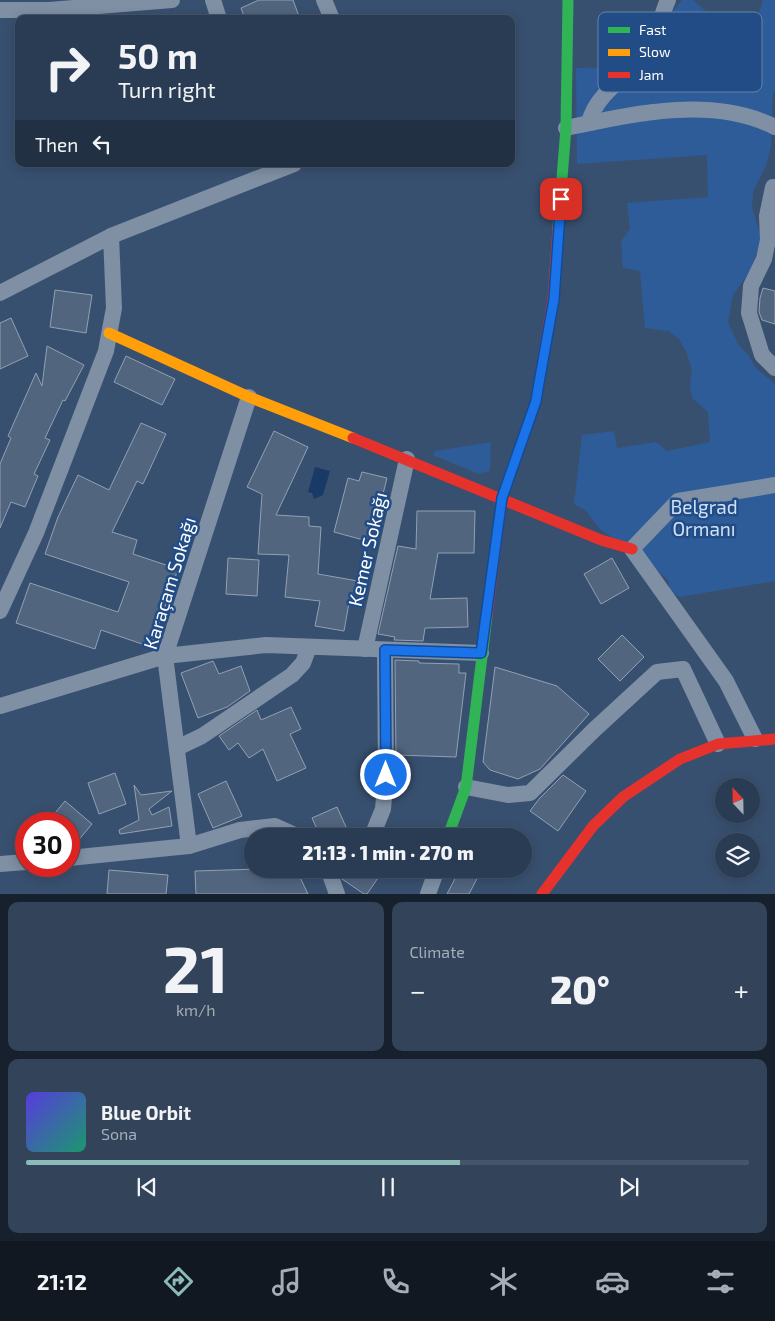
<!DOCTYPE html>
<meta charset="utf-8">
<style>
body{margin:0;font-family:"Exo 2",sans-serif;background:#32435a;color:#f1f3f6;height:100vh;display:flex;flex-direction:column;font-size:19px;white-space:nowrap}
*{box-sizing:border-box;margin:0}
p{font-size:16px;color:#a5adb8}
.icon{flex:none;width:28px;height:28px;fill:none;stroke:currentColor;stroke-width:2;stroke-linecap:round;stroke-linejoin:round}
.map{position:relative;height:894px;overflow:hidden}
.sheet{display:flex;flex-direction:column;gap:8px;padding:8px;background:#17212e;flex:1}
.sheet>*{flex:none}
.top-card{position:absolute;left:15px;top:15px;width:500px;height:152px;border-radius:10px;box-shadow:0 2px 12px #0003,0 0 0 1px #46566a;background:#2a3c53;color:#f1f3f6;overflow:hidden}
.needle{width:32px;rotate:338deg}
.buttons{position:absolute;left:715px;top:778px;display:grid;gap:10px}
.buttons a{display:grid;place-items:center;width:45px;height:45px;border-radius:50%;background:#2a3c53;box-shadow:0 2px 12px #0003,0 0 0 1px #46566a;font-size:25px}
.speed{position:absolute;left:15px;top:812px;display:flex;gap:10px;font-size:25px;font-weight:700;text-align:center}
.speed>*{display:grid;place-content:center;width:65px;height:65px;border-radius:50%;background:#2a3c53;box-shadow:0 2px 12px #0003,0 0 0 1px #46566a;line-height:1}
.speed .limit{border:8px solid #d22;background:#fff;color:#111}
.pin{position:absolute;display:grid;place-items:center;width:42px;height:42px;color:#fff;margin:-21px;border-radius:10px;box-shadow:0 2px 8px #0006}
.me{position:absolute;width:55px;margin:-28px;rotate:0deg;stroke-linejoin:round;filter:drop-shadow(0 0 4px #0008)}
.turn{display:flex;align-items:center;gap:18px;height:105px;padding:0 20px;font-size:22px}
.turn .icon{width:65px;height:65px;stroke-width:2.5}
.turn b{display:block;font-size:35px;line-height:42px}
.then{display:flex;align-items:center;height:48px;padding:0 20px;background:#0003;gap:10px;font-size:19px}
.big{font-size:38px;font-weight:800;line-height:1.1}
.sheet .card{flex:1;display:flex;flex-direction:column;justify-content:center;gap:8px;min-width:0;padding:0 18px;border-radius:10px;background:#32435a}
.sheet .dial{align-items:center;gap:0}
.dial b{font-size:65px;line-height:1}
.song{display:flex;align-items:center;gap:15px}
.cover{width:60px;height:60px;border-radius:8px;background:linear-gradient(135deg,hsl(250 70% 55%),hsl(160 70% 35%))}
.played{height:5px;border-radius:2px;background:linear-gradient(90deg,#8bbbb9 60%,#46566a 60%)}
.keys{display:flex;justify-content:space-around;direction:ltr}
.heat{display:flex;justify-content:space-between;align-items:center;font-size:28px;direction:ltr}
.sheet .tiles{flex:1;display:grid;gap:8px;grid-template-columns:1fr 1fr}
.card:last-child{grid-column:span 2}
.trip{position:absolute;left:244px;top:828px;width:288px;height:50px;border-radius:25px;background:#2a3c53;box-shadow:0 2px 12px #0003,0 0 0 1px #46566a;font-weight:800;line-height:50px;text-align:center}
.tab-bar{display:flex;height:80px;justify-content:space-around;align-items:center;background:#111821;color:#a5adb8}
.tab-bar .icon{width:35px;height:35px}
.tab-bar .active{color:#8bbbb9}
.tab-bar b{font-size:22px;color:#f1f3f6}
.map>svg:first-child{display:block}
.green{fill:#2d5c98}
.water{fill:#193a66}
.building{fill:#51657e;stroke:#92a0b3}
.lines{fill:none;stroke-linecap:round;stroke-linejoin:round}
.street{stroke:#7f90a5;stroke-width:16}
.fast{stroke:#30b455;stroke-width:11}
.slow{stroke:#ff9f0a;stroke-width:11}
.jam{stroke:#e5322d;stroke-width:11}
.route-casing{stroke:#114b97;stroke-width:12}
.route{stroke:#1a73e8;stroke-width:9}
.labels{text-anchor:middle;dominant-baseline:central;stroke-width:5;stroke-linejoin:round;paint-order:stroke}
.park-label{font-size:19px;fill:#cfe1f7;stroke:#214c86}
.street-label{font-size:19px;fill:#fff;stroke:#214c86}
.key{fill:#214c86;stroke:#6482aa;stroke-width:1}
.key-label{font-size:14px;fill:#fff}
</style>
<div class="map">
<svg width="775" height="894" viewBox="0 0 775 894">
<rect width="100%" height="100%" fill="#38506f"/>
<g class="green">
<polygon points="682,0 693,0 709,14 754,27 763,0 775,0 775,91 773,93 771,146 767,163 753,192 752,208 762,239 750,271 733,295 728,322 738,344 749,356 755,367 775,384 775,581 680,597 670,591 668,580 650,564 600,529 586,511 574,504 582,435 614,431 617,448 656,442 667,451 710,442 708,412 692,398 690,385 692,370 686,351 679,339 669,331 645,328 640,271 623,268 621,241 630,229 627,203 708,197 707,155 577,164 576,68 658,66 662,24"/>
<polygon points="491,442 490,471 479,474 433,455 435,451"/>
</g>
<polygon class="water" points="315,467 330,471 323,495 314,499 312,493 308,492"/>
<g class="building">
<polygon points="259,0 293,0 300,19 245,19 241,8"/>
<polygon points="763,288 775,291 775,324 762,320 759,312 760,298"/>
<polygon points="55,290 92,295 86,333 50,327"/>
<polygon points="11,318 28,356 0,369 0,323"/>
<polygon points="47,346 84,365 65,401 63,400 45,438 50,440 34,474 38,476 25,507 11,502 0,528 0,464 11,438 8,436 36,373 42,386"/>
<polygon points="126,356 175,379 162,405 114,382"/>
<polygon points="141,423 166,434 143,484 137,481 112,532 137,540 133,554 178,569 151,647 101,630 95,649 16,623 30,583 118,612 129,582 45,554 58,517 78,475 109,490"/>
<polygon points="274,431 308,447 276,515 309,517 309,526 321,527 318,574 358,581 354,604 349,603 344,631 315,626 320,601 285,597 289,555 258,554 262,494 247,487"/>
<polygon points="362,472 387,478 371,542 334,532 348,478 359,481"/>
<polygon points="417,511 475,511 474,553 438,553 430,599 467,598 468,627 425,628 423,641 394,640 395,637 378,634 398,546 416,549"/>
<polygon points="228,558 259,560 257,596 226,594"/>
<polygon points="612,558 629,588 601,604 584,574"/>
<polygon points="622,635 644,657 620,681 598,659"/>
<polygon points="395,660 419,661 419,663 459,664 459,673 466,673 456,757 396,755"/>
<polygon points="213,661 219,674 241,666 250,691 227,707 198,718 181,673"/>
<polygon points="495,667 557,686 589,714 540,769 518,779 490,770 483,762"/>
<polygon points="291,707 301,729 290,734 306,768 277,781 263,749 249,758 238,743 229,750 219,736 257,710 261,720"/>
<polygon points="115,773 126,804 99,814 88,783"/>
<polygon points="563,775 586,791 558,831 530,811 539,799"/>
<polygon points="226,781 242,816 213,828 198,794"/>
<polygon points="134,785 141,795 172,791 149,809 152,815 169,807 172,826 120,834 119,830 139,820"/>
<polygon points="65,801 92,824 72,848 69,848 69,824 46,824"/>
<polygon points="337,807 350,836 320,836 312,818"/>
<polygon points="260,869 296,869 308,894 196,894 195,871"/>
<polygon points="348,869 371,869 380,875 367,894 364,894 342,879"/>
<polygon points="460,869 482,869 469,894 447,894"/>
<polygon points="109,870 168,875 166,894 107,894"/>
</g>
<g class="lines">
<g class="street">
<polyline points="213,0 219,19"/>
<polyline points="324,0 332,19"/>
<polyline points="0,10 49,10 172,0"/>
<path d="M589,123C595,95 625,77 645,59C660,39 658,21 668,0"/>
<path d="M566,128C632,114 712,95 775,127"/>
<polyline points="773,187 767,216 768,240 764,259 751,286 749,313 762,355 775,368"/>
<polyline points="111,236 294,164"/>
<polyline points="0,293 111,236 114,308 106,351 36,533 0,611"/>
<polyline points="365,649 407,459"/>
<polyline points="0,706 165,656 266,645 481,653"/>
<polyline points="755,739 726,681 632,549 678,501 775,485"/>
<polyline points="177,748 202,736 292,675 303,663 309,647"/>
<polyline points="466,787 508,795 530,793 595,729 657,672 683,669 718,744"/>
<polyline points="372,836 383,809 386,775 385,650"/>
<polyline points="189,846 165,656 249,397"/>
<polyline points="69,858 189,846 240,830 275,826 297,836"/>
<polyline points="0,864 26,862"/>
<polyline points="328,869 337,894"/>
<polyline points="428,894 437,869"/>
</g>
<g class="fast">
<polyline points="558,228 566,128 568,0"/>
<polyline points="448,836 466,787 487,616"/>
</g>
<polyline class="slow" points="109,333 249,397 353,438"/>
<g class="jam">
<polyline points="353,438 601,540 632,549"/>
<polyline points="487,616 502,498 536,401 553,299 558,228"/>
<polyline points="542,894 593,826 623,797 680,759 718,744 775,739"/>
</g>
</g>
<g class="lines">
<g class="route-casing">
<polyline id="route" points="386,775 385,650 481,653 502,498 536,401 539,383 554,299 561,199"/>
</g>
<use href="#route" class="route"/>
</g>
<g class="labels">
<g class="park-label">
<text x="704" y="506">Belgrad<tspan x="704" dy="22">Ormanı</tspan></text>
</g>
<g class="street-label">
<text transform="translate(367 549) rotate(-77)">Kemer Sokağı</text>
<text transform="translate(169 583) rotate(-73)">Karaçam Sokağı</text>
</g>
</g>
<rect x="598" y="12" width="164" height="80" rx="8" class="key"/>
<rect x="608" y="27" width="22" height="6" fill="#30b455"/>
<rect x="608" y="49" width="22" height="7" fill="#ff9f0a"/>
<rect x="608" y="72" width="22" height="6" fill="#e5322d"/>
<g class="key-label">
<text x="639" y="35">Fast</text>
<text x="639" y="57">Slow</text>
<text x="639" y="80">Jam</text>
</g>
</svg>
<div class="buttons">
<a><svg class="needle" viewBox="-14 -14 28 28"><path d="M0-13l5 13h-10z" fill="#e53935"/><path d="M0 13l5-13h-10z" fill="#a5adb8"/></svg></a>
<a><svg class="icon" aria-label="layers" viewBox="0 0 24 24"><path d="M12 4l9 5-9 5-9-5zM3 14l9 5 9-5"/></svg></a>
</div>
<div class="speed"><div class="limit">30</div></div>
<div class="pin" style="left:561px;top:199px;background:#d93025"><svg class="icon" aria-label="arrive" viewBox="0 0 24 24"><path d="M6 21V4h12l-3 4 3 4H6"/></svg></div>
<svg class="me" style="left:386px;top:775px" viewBox="-20 -20 40 40"><circle r="17" fill="#1a73e8" stroke="#fff" stroke-width="3"/><path d="M0-11L8 9 0 5-8 9z" fill="#fff"/></svg>
<div class="trip">21:13 · 1 min · 270 m</div>
<div class="top-card">
<div class="turn"><svg class="icon" aria-label="right" viewBox="0 0 24 24"><path d="M7 20v-9h11M14 6l5 5-5 5"/></svg><div><b>50 m</b>Turn right</div></div>
<div class="then">Then<svg class="icon" aria-label="left" viewBox="0 0 24 24"><path d="M17 20v-9H6M10 6l-5 5 5 5"/></svg></div>
</div>
</div>
<section class="sheet">
<div class="tiles">
<div class="card dial"><b>21</b><p>km/h</p></div>
<div class="card"><p>Climate</p>
<div class="heat"><a>−</a><b class="big">20°</b><a>+</a></div>
</div>
<div class="card">
<div class="song"><i class="cover"></i><div><b>Blue Orbit</b><p>Sona</p></div></div>
<div class="played"></div>
<div class="keys"><svg class="icon" aria-label="previous" viewBox="0 0 24 24"><path d="M18 5L8 12l10 7zM5 5v14"/></svg><svg class="icon" aria-label="pause" viewBox="0 0 24 24"><path d="M8 5v14M16 5v14"/></svg><svg class="icon" aria-label="next" viewBox="0 0 24 24"><path d="M6 5l10 7-10 7zM19 5v14"/></svg></div>
</div>
</div>
</section>
<nav class="tab-bar">
<b>21:12</b>
<svg class="icon active" aria-label="directions" viewBox="0 0 24 24"><path d="M12 3l9 9-9 9-9-9zM9 14v-3h6M13 9l2 2-2 2"/></svg>
<svg class="icon" aria-label="music" viewBox="0 0 24 24"><path d="M9 18V5l10-2v13"/><circle cx="6" cy="18" r="3"/><circle cx="16" cy="16" r="3"/></svg>
<svg class="icon" aria-label="phone" viewBox="0 0 24 24"><path d="M5 4h4l2 5-3 2q2 4 5 5l2-3 5 2v4C11 20 4 13 5 4z"/></svg>
<svg class="icon" aria-label="climate" viewBox="0 0 24 24"><path d="M12 3v18M4 7l16 10M4 17L20 7"/></svg>
<svg class="icon" aria-label="car" viewBox="0 0 24 24"><path d="M5 17H2v-5l4-1 3-4h7l3 4 3 1v5h-3M9 17h6M6 11h13"/><circle cx="7" cy="17" r="2"/><circle cx="17" cy="17" r="2"/></svg>
<svg class="icon" aria-label="filters" viewBox="0 0 24 24"><path d="M4 7h16M4 17h16"/><circle cx="9" cy="7" r="2"/><circle cx="15" cy="17" r="2"/></svg>
</nav>
